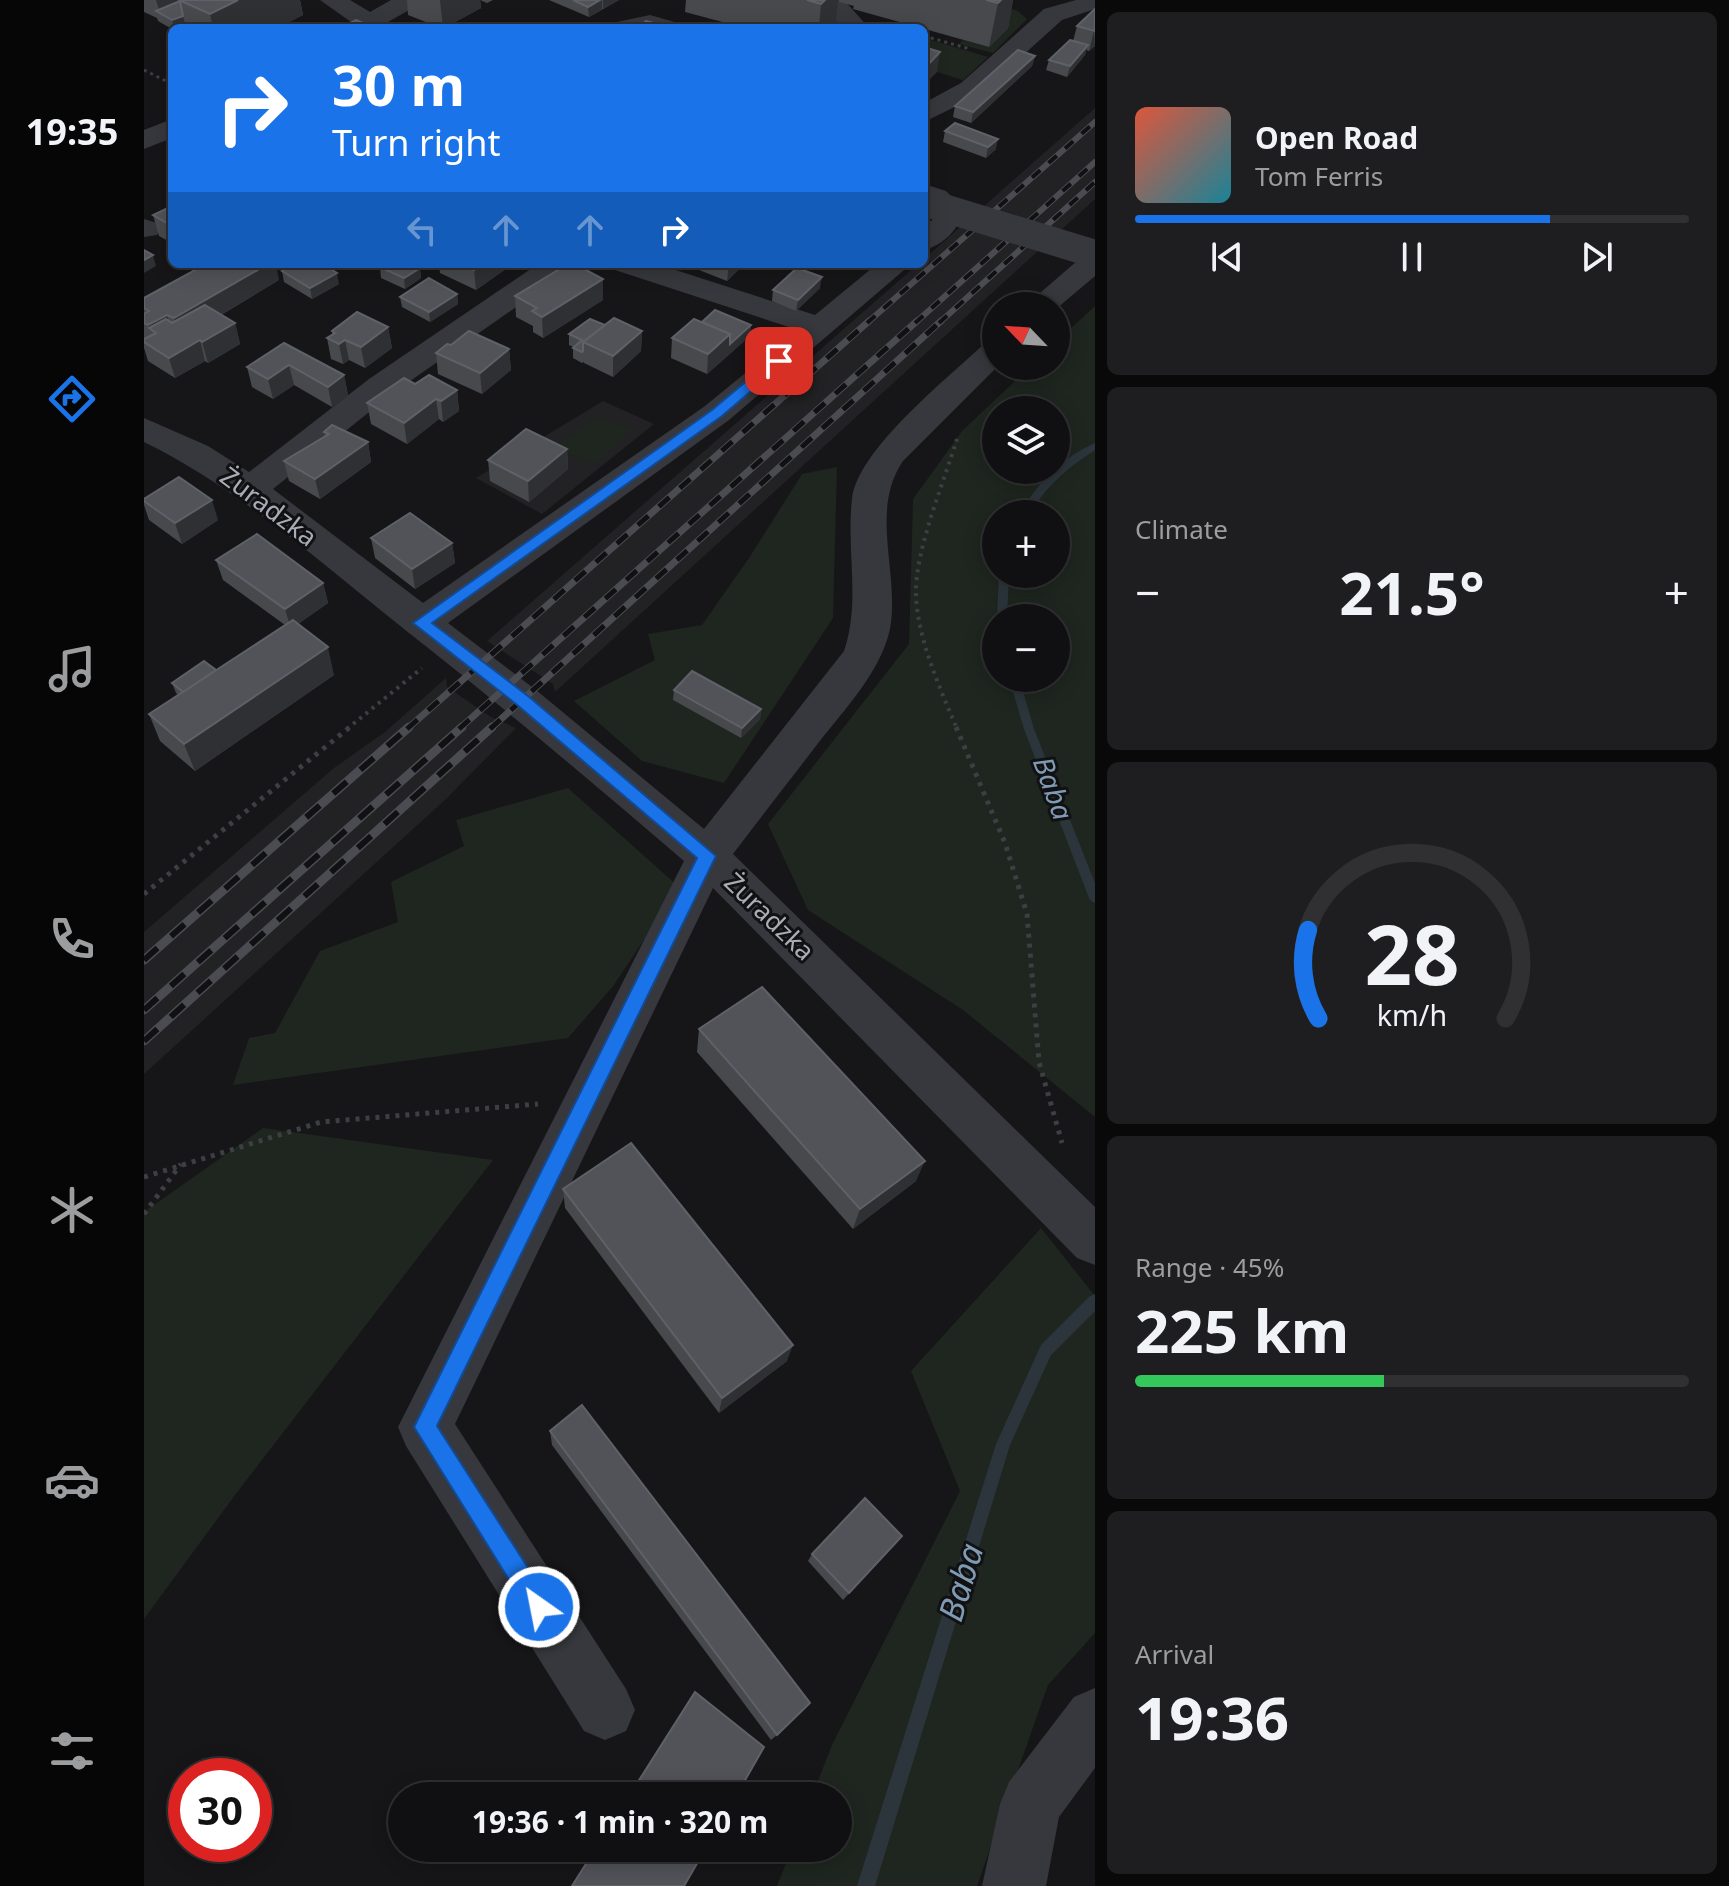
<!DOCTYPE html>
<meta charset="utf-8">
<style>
body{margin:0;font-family:"Noto Sans",sans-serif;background:#1e1e20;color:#f1f3f6;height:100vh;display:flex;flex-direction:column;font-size:30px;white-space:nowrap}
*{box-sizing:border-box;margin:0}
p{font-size:26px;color:#9c9d9f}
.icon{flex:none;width:44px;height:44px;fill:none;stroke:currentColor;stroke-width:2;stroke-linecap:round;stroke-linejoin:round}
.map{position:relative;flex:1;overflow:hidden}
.sheet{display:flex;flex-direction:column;gap:12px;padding:12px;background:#09090a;width:634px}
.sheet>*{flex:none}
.top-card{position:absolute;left:24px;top:24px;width:760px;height:244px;border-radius:12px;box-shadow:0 4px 20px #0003,0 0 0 2px #303032;background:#1a73e8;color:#fff;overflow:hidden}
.needle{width:52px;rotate:295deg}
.buttons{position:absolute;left:838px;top:292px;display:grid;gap:16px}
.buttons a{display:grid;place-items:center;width:88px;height:88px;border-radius:50%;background:#101012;box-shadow:0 4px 20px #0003,0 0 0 2px #303032;font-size:40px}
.speed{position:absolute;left:24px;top:1758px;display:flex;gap:16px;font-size:40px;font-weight:700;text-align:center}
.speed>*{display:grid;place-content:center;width:104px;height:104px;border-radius:50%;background:#101012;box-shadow:0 4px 20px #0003,0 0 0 2px #303032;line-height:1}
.speed .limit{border:12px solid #d22;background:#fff;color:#111}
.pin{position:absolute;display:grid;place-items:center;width:68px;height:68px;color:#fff;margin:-34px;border-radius:16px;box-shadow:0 4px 12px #0006}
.me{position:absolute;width:88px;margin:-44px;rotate:327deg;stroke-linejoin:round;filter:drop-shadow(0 0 6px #0008)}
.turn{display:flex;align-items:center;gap:28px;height:168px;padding:0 32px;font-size:36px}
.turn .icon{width:104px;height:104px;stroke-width:2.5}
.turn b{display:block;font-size:56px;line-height:68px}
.lanes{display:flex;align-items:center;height:76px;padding:0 32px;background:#0003;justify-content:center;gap:40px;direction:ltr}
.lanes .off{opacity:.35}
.big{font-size:60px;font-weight:700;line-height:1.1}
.sheet .widget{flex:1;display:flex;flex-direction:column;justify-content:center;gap:12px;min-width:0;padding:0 28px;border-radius:12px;background:#1e1e20}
.sheet .dial{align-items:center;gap:0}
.dial svg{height:208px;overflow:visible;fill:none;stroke:#303032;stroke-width:7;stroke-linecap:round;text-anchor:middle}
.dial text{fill:#f1f3f6;stroke:none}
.song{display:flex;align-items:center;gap:24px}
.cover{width:96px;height:96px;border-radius:12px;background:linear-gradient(135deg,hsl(10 70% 55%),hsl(190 70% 35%))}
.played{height:8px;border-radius:4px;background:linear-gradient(90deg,#1a73e8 75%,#303032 75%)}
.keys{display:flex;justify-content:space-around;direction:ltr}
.heat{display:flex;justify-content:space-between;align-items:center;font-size:44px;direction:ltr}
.charge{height:12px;border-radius:6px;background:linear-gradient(90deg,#34c759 45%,#303032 0)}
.trip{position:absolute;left:244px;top:1782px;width:464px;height:80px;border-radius:40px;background:#101012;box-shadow:0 4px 20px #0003,0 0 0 2px #303032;font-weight:700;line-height:80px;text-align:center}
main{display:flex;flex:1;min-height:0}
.tab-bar{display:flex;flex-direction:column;width:144px;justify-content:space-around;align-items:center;background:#060607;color:#9c9d9f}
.tab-bar .icon{width:56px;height:56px}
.tab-bar .active{color:#1a73e8}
.tab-bar b{font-size:36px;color:#f1f3f6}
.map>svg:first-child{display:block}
.built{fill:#222225}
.green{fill:#1e261f;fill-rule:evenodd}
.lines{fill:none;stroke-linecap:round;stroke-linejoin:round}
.stream{fill:#2c353c;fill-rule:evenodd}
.path-far2{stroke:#3d3f44;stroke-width:3;stroke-dasharray:3 4;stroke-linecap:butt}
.path-far1{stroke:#3d3f44;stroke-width:4;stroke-dasharray:3 5;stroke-linecap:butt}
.path{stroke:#3d3f44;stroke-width:5;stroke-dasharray:4 6;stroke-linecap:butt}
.minor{fill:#37383d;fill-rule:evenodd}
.rail-far2-casing{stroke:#4a4c52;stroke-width:6}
.rail-far1-casing{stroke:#4a4c52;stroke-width:7}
.rail-casing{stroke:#4a4c52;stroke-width:9}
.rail-far2{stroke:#111113;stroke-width:4;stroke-dasharray:11;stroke-linecap:butt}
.rail-far1{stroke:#111113;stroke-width:5;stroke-dasharray:14;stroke-linecap:butt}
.rail{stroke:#111113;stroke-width:6;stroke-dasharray:18;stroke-linecap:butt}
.minor-bridge{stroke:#37383d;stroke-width:28}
.wall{fill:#47494d}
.shaded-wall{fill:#2f3033}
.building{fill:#525359;stroke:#5f6168;stroke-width:2}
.route{fill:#1a73e8;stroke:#114b97;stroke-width:2}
.labels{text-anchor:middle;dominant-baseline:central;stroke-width:6;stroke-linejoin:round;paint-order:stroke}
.street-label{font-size:26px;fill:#a8adb8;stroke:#111113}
.water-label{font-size:28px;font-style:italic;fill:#7f9bb3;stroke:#111113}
.near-water-label{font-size:34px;font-style:italic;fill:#7f9bb3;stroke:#111113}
</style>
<main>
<nav class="tab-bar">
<b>19:35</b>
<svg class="icon active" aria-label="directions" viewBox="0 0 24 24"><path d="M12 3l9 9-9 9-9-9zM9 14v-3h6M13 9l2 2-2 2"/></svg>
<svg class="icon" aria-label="music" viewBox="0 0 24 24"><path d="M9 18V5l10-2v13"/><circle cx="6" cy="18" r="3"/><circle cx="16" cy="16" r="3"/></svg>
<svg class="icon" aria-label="phone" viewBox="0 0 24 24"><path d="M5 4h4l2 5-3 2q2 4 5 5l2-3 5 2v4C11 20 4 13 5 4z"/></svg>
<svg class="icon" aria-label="climate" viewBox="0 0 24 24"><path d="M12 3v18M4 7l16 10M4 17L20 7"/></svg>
<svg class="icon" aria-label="car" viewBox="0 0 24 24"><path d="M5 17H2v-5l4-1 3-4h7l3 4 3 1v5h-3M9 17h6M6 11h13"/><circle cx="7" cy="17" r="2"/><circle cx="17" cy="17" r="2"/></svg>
<svg class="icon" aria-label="filters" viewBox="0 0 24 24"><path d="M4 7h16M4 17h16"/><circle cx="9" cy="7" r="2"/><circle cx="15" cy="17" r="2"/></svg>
</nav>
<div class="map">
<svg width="951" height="1886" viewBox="0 0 951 1886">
<rect width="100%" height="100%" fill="#161618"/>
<g class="built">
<polygon points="951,108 951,199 411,692 409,684 343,641 774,264 780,264 780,259"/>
<polygon points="459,401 510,424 398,514 332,478"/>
<polygon points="302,678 303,687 347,717 372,728 302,799 0,1074 0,932 190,768 241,732"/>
</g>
<g class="green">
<polygon points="834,0 874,11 883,19 849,53 815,44 819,40 845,47"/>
<polygon points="780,38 844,57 819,80 780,68"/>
<path d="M951,306V1117L819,1010L664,910L624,824L765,644L769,499L818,431L887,366H912V342ZM852,410H912V470H852ZM852,514H912V574H852ZM852,618H912V678H852Z"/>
<polygon points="451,417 488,429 451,464 411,447"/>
<polygon points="693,467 689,618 580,783 498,761 430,701 511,660 504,634 558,625 605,558 658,474"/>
<polygon points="424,788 535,887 470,985 424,1038 89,1085 105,1038 131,1033 176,951 254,922 247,882 320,846 312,820"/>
<polygon points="119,1128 349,1160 91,1495 0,1619 0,1212"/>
<polygon points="897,1228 951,1296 951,1633 904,1685 833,1886 633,1886 648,1848 694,1848 694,1796 668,1796 688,1745 816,1491 767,1371"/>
</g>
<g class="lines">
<g class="stream">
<path d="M951,443V450C925,467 901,486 886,514H876C892,484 919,457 951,443Z"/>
<polygon points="855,574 865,574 863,618 853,618"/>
<polygon points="865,678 875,678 890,729 951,883 951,903 947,901 945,898 880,729"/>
<polygon points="951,1294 951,1311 907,1355 866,1445 731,1886 713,1886 852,1444 897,1345 946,1296"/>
</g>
<g class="path-far2">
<polyline points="780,36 826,49"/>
<polyline points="0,70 28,84"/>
</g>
<g class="path-far1">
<path d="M813,439C800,482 771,550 772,594C773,638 796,688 813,729"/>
<polyline points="203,729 278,668"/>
</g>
<g class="path">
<polyline points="812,727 861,843 883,914 895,1062 918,1143"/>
<polyline points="0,894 206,727"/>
<polyline points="0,1177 177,1122 394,1104"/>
<polyline points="0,1214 37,1164"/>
</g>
<g class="minor">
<polygon points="176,0 206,0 226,12 247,0 277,0 274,5 244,22 248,28 202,28 207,22"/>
<polygon points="674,0 700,0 725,28 698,28"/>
<polygon points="932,0 951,0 951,9 918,20 835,95 780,122 780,103 817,83 900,9"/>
<polygon points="506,15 534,23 538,28 464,28 468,23"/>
<polygon points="28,119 28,138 0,149 0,130"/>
<path d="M780,184L802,191L820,209C815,229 800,245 780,250V226L788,220L790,211L780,203Z"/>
<polygon points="0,219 13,223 18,229 13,235 0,237"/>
<polygon points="951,252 951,276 912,309 912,306 881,306 940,255"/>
<path d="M394,264H429L425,270L249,393L129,489L279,603L561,406L654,330L471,270L467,264H513L671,315L733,264H767L585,420L304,623L392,690L560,829L700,651C717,601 702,551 708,499C713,450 804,378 841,343L852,340L854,366L759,461C725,511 756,573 746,629C737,671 701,709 675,742C646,780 617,817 589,854L951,1207V1265L933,1258L569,888L311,1424L482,1689L491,1710L482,1731L461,1740L440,1731L262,1446L254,1427L540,861C449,783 358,706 265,633C180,566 98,490 0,442V418L64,446L105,472L225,379Z"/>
<polygon points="951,1688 951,1768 915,1817 902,1886 838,1886 856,1804 865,1782 930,1697"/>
</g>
<g class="rail-far2-casing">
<g id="rail-far2">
<polyline points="723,323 951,122"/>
<polyline points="771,323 951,162"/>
<polyline points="795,323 951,182"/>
</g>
</g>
<g class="rail-far1-casing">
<g id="rail-far1">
<polyline points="263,729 725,321"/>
<polyline points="315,729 773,321"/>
<polyline points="346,729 797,321"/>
</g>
</g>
<g class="rail-casing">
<g id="rail">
<polyline points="0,960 265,727"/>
<polyline points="0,1010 318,727"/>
<polyline points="0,1041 348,727"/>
</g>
</g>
<use href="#rail-far2" class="rail-far2"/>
<use href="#rail-far1" class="rail-far1"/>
<use href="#rail" class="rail"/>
<polyline class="minor-bridge" points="780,202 951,254"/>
</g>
<g class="wall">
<polygon points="0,0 156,0 159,15 133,28 42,28 42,27 28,29 14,21 13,18 0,12"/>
<polygon points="263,0 349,0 343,3 336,0 337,8 300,28 297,28 264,15"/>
<polygon points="405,0 475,0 445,17"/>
<polygon points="542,0 869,0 864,28 845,47 709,9 710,6 695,2 691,28 601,28 541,12"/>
<polygon points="951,9 951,46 945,51 942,50 941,55 923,77 902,70 905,60 929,41 933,26"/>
<polygon points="891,56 888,66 827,123 809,117 811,106"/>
<polygon points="801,131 852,149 842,158 799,142"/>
<polygon points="28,206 28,243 15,236 9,215"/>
<polygon points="295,264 369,264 332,290 296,273"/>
<polygon points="512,264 528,264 524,268"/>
<polygon points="550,264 600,264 583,281 550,268"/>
<polygon points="236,267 276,268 277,278 261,289 237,278"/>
<polygon points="138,271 195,284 168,299 140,282"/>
<polygon points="135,280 77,315 91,323 96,344 64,363 61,361 31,378 4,361 0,348 0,298"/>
<polygon points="676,288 652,311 628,301 629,290"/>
<polygon points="313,294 314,304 286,322 258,307 256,297"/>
<polygon points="371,296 459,300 399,338 389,332 389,326 372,317"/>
<polygon points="558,322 607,325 606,336 563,374 527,358 528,338"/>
<polygon points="461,325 498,331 497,351 469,377 440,363 440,362 438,363 429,358 429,347 425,345 425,334"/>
<polygon points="244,327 248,348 221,368 205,360 199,364 187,359 183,338 188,335 188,331"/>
<polygon points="140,343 200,375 204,395 188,407 150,385 129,399 108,387 103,367"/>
<polygon points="365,349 367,370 338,394 294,374 292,353"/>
<polygon points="271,384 313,390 315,411 299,422 295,419 263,444 227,424 223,403"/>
<polygon points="180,432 224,442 227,462 176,499 145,481 140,461 181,436"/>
<polygon points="423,449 424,469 385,502 346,481 344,460"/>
<polygon points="0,499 74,520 38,544 5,520 0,505"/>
<polygon points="227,538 308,543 311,563 271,589 231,558"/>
<polygon points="72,560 179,583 184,603 154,624 190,675 51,771 16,741 5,714 34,695 32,693 28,683 72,670 141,625 79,580"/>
<polygon points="530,690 617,709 616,719 597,738 529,700"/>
<polygon points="555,1029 772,1181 709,1229 553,1052"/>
<polygon points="419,1189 643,1361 575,1413 421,1208"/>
<polygon points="406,1431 633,1735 627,1740 408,1445"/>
<polygon points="758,1536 699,1600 664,1561 668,1554"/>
</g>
<g class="shaded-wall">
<polygon points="12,0 40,0 35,0 16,13"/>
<polygon points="94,0 156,0 159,15 133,28 69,28 66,14"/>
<polygon points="296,0 336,0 337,8 299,28"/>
<polygon points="456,0 458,0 458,9 445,17 444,7"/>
<polygon points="459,0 475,0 459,9"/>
<polygon points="681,0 695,0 691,28 675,28 677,4"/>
<polygon points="857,0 869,0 864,28 845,47 854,3"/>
<polygon points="39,16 42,27 30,28 28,20"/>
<polygon points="950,31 951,46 945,51"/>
<polygon points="944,45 941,55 923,77 926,66"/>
<polygon points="796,52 793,72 780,85 780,69"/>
<polygon points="891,56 888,66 827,123 829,112"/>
<polygon points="854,139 852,149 842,158 844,147"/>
<polygon points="9,255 12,266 0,273 0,260"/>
<polygon points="124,264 132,264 135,280 36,339 30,318"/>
<polygon points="338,264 369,264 332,290 330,270"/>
<polygon points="585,264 600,264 583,281"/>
<polygon points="276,268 277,278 261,289 260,278"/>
<polygon points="193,273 195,284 168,299 166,288"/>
<polygon points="678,277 676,288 652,311 654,300"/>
<polygon points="459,279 459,300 399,338 398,317"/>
<polygon points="313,294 314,304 286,322 285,312"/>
<polygon points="23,315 29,335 12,333 5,329 4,325"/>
<polygon points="91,323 96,344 64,363 58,342"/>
<polygon points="607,325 606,336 563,374 564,354 586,334"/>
<polygon points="244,327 248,348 221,368 217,347"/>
<polygon points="498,331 497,351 469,377 469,356"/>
<polygon points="56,340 61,361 31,378 25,358"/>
<polygon points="201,340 205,360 199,364 195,344"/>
<polygon points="365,349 367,370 338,394 336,373"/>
<polygon points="145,365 150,385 129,399 124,379"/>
<polygon points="200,375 204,395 188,407 184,387"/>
<polygon points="313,390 315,411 299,422 297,401"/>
<polygon points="292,399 295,419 263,444 260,423"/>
<polygon points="224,442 227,462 176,499 171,479"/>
<polygon points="423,449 424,469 385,502 384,481"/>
<polygon points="68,500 74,520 38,544 31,523"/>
<polygon points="308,543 311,563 271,589 268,569"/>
<polygon points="179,583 184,603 147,629 141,609"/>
<polygon points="184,647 190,675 51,771 40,744"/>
<polygon points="617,709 616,719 597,738 598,728"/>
<polygon points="781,1161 772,1181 709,1229 716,1209"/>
<polygon points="649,1345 643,1361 575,1413 578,1398"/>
</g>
<g class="building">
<polygon points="35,0 94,0 66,14"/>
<polygon points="429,0 456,0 444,7"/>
<polygon points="663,0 681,0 677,4"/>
<polygon points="842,0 857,0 854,3"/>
<polygon points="36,1 39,16 28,20 12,11"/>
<polygon points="951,9 951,31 933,26"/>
<polygon points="212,20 230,28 196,28"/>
<polygon points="502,21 529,28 493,28"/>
<polygon points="926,40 944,45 926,66 905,60"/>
<polygon points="780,47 796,52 780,69"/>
<polygon points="874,50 891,56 829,112 811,106"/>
<polygon points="811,123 854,139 844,147 801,131"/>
<polygon points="28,206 28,226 9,215"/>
<polygon points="0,250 9,255 0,260"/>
<polygon points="62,264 124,264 30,318 23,315 4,325 0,323 0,314 5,311 0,308 0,298"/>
<polygon points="151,264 178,264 193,273 166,288 138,271"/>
<polygon points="240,264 268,264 276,268 260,278 236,267"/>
<polygon points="319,264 338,264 330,270"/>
<polygon points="424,264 431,264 459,279 398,317 388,311 393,308 371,296"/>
<polygon points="653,268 678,277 654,300 629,290"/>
<polygon points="285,278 313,294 285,312 256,297"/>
<polygon points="61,305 91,323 58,342 56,340 25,358 0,342 0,339 12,333 5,328 22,319 28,323"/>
<polygon points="571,310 607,325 586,344 586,334 558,322"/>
<polygon points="213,312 244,327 217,347 201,340 195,344 183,338 191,333 188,331"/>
<polygon points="470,318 498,331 469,356 439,342"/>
<polygon points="446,319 461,325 439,342 439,351 438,352 429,348 438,340 425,334"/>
<polygon points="550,319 586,334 564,354 528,338"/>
<polygon points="325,331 365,349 336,373 292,353 303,344 307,345"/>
<polygon points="140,343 200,375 184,387 145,365 124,379 103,367"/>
<polygon points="285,375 313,390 297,401 292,399 260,423 223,403 260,378 271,384"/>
<polygon points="188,425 224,442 171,479 140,461 185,434 180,432"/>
<polygon points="382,429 423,449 384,481 344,460"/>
<polygon points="35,477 68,500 31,523 0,501 0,499"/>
<polygon points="266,513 308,543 268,569 227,538"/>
<polygon points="113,534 179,583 141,609 72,560"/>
<polygon points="149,620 184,647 40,744 5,714"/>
<polygon points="60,661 72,670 39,692 28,683"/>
<polygon points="548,671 617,709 598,728 530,690"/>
<polygon points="618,987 781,1161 716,1209 555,1029"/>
<polygon points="487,1143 649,1345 578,1398 419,1189"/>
<polygon points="438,1405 666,1703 633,1735 406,1431"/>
<polygon points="721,1498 758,1536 705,1593 668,1554"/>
<polygon points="551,1692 620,1747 592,1796 485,1796"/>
<polygon points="452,1848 562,1848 540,1886 428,1886"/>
</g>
<polygon class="route" points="630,358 642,361 578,416 288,623 384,696 572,856 293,1426 404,1599 407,1607 404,1615 395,1619 387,1615 270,1427 553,858 372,704 269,623 568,410"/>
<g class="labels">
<g class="street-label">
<text transform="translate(125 506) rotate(37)">Żuradzka</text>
<text transform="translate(626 916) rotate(44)">Żuradzka</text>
</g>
<g class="water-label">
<text transform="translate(910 788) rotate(70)">Baba</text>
</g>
<g class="near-water-label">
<text transform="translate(816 1582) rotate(-73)">Baba</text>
</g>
</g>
</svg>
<div class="buttons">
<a><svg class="needle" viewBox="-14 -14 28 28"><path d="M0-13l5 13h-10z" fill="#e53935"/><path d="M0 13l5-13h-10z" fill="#9c9d9f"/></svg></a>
<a><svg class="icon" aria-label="layers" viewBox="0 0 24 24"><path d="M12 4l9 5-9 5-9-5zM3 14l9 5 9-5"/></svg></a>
<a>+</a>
<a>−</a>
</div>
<div class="speed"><div class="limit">30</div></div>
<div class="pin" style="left:635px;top:361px;background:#d93025"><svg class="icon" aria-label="arrive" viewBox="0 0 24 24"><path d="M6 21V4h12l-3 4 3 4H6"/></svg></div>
<svg class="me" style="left:395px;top:1607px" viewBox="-20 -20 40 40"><circle r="17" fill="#1a73e8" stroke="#fff" stroke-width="3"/><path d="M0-11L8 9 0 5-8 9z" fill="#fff"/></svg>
<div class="trip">19:36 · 1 min · 320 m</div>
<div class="top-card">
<div class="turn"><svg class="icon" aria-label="right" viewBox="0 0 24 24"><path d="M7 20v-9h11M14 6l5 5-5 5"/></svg><div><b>30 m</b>Turn right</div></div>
<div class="lanes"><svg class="icon off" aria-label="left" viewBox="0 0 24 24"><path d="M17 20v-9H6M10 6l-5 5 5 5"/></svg><svg class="icon off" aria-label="ahead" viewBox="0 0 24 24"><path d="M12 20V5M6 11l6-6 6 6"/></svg><svg class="icon off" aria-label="ahead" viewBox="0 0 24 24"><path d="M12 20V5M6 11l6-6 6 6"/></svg><svg class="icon" aria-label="right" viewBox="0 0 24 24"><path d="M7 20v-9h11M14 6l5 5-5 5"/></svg></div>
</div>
</div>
<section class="sheet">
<div class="widget">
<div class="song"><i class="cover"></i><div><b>Open Road</b><p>Tom Ferris</p></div></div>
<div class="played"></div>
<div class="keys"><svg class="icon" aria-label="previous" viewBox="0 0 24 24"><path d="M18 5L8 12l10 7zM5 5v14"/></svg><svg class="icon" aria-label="pause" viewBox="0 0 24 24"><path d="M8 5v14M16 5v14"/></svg><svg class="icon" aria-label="next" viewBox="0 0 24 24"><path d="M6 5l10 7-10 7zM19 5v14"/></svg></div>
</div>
<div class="widget"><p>Climate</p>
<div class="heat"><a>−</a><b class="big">21.5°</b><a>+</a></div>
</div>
<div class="widget dial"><svg viewBox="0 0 100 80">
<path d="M14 69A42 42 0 1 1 86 69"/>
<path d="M14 69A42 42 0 0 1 10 35" stroke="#1a73e8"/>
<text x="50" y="56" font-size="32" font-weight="700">28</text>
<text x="50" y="72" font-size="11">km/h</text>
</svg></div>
<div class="widget"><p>Range · 45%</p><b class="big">225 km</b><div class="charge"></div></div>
<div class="widget"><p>Arrival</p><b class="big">19:36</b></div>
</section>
</main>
